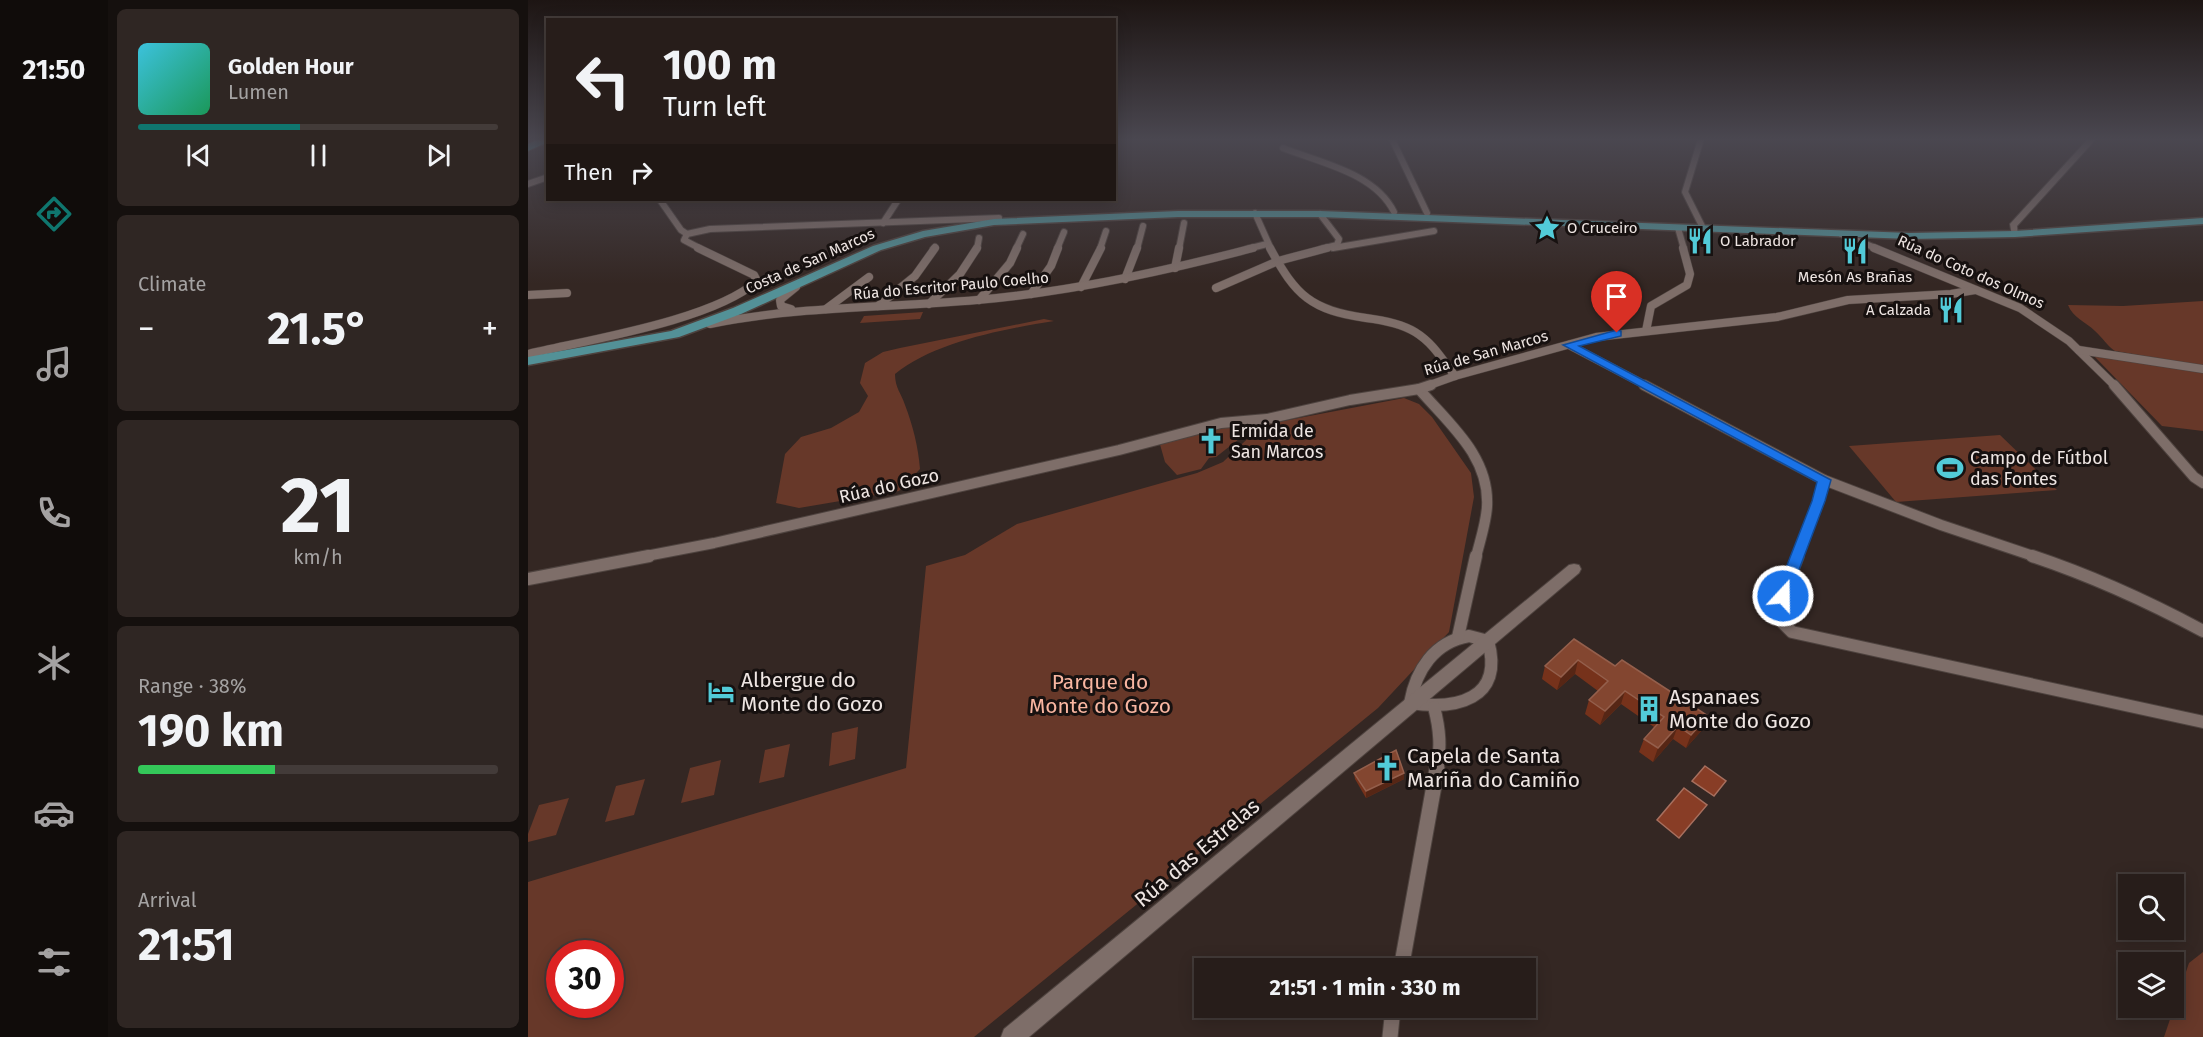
<!DOCTYPE html>
<meta charset="utf-8">
<style>
body{margin:0;font-family:"Fira Sans",sans-serif;background:#2f2623;color:#f1f3f6;height:100vh;display:flex;flex-direction:column;font-size:22px;white-space:nowrap}
*{box-sizing:border-box;margin:0}
p{font-size:20px;color:#a4a2a2}
.icon{flex:none;width:33px;height:33px;fill:none;stroke:currentColor;stroke-width:2;stroke-linecap:round;stroke-linejoin:round}
.map{position:relative;flex:1;overflow:hidden}
.sheet{display:flex;flex-direction:column;gap:9px;padding:9px;background:#15100e;width:420px}
.sheet>*{flex:none}
.guide{position:absolute;left:18px;top:18px;width:570px;height:183px;border-radius:0px;box-shadow:0 3px 15px #0003,0 0 0 2px #433b39;background:#271d1a;color:#f1f3f6;overflow:hidden}
.tools{position:absolute;left:1590px;top:874px;display:grid;gap:12px}
.tools a{display:grid;place-items:center;width:66px;height:66px;border-radius:0px;background:#271d1a;box-shadow:0 3px 15px #0003,0 0 0 2px #433b39;font-size:30px}
.speed{position:absolute;left:18px;top:940px;display:flex;gap:12px;font-size:30px;font-weight:700;text-align:center}
.speed>*{display:grid;place-content:center;width:78px;height:78px;border-radius:50%;background:#271d1a;box-shadow:0 3px 15px #0003,0 0 0 2px #433b39;line-height:1}
.speed .limit{border:9px solid #d22;background:#fff;color:#111}
.pin{position:absolute;display:grid;place-items:center;width:51px;height:51px;color:#fff;margin:-62px -26px;border-radius:50% 50% 50% 0;rotate:-45deg;box-shadow:0 0 6px #0007}
.pin .icon{rotate:45deg}
.me{position:absolute;width:66px;margin:-33px;rotate:21deg;stroke-linejoin:round;filter:drop-shadow(0 0 4px #0008)}
.turn{display:flex;align-items:center;gap:21px;height:126px;padding:0 18px;font-size:27px}
.turn .icon{width:78px;height:78px;stroke-width:2.5}
.turn b{display:block;font-size:42px;line-height:51px}
.then{display:flex;align-items:center;height:57px;padding:0 18px;background:#0003;gap:12px;font-size:22px}
.big{font-size:45px;font-weight:700;line-height:1.1}
.sheet .card{flex:1;display:flex;flex-direction:column;justify-content:center;gap:9px;min-width:0;padding:0 21px;border-radius:9px;background:#2f2623}
.sheet .dial{align-items:center;gap:0}
.dial b{font-size:78px;line-height:1}
.song{display:flex;align-items:center;gap:18px}
.cover{width:72px;height:72px;border-radius:9px;background:linear-gradient(135deg,hsl(190 70% 55%),hsl(150 70% 35%))}
.played{height:6px;border-radius:3px;background:linear-gradient(90deg,#0f766e 45%,#433b39 45%)}
.keys{display:flex;justify-content:space-around;direction:ltr}
.heat{display:flex;justify-content:space-between;align-items:center;font-size:33px;direction:ltr}
.charge{height:9px;border-radius:4px;background:linear-gradient(90deg,#34c759 38%,#433b39 0)}
.trip{position:absolute;left:666px;top:958px;width:342px;height:60px;border-radius:0px;background:#271d1a;box-shadow:0 3px 15px #0003,0 0 0 2px #433b39;font-weight:700;line-height:60px;text-align:center}
main{display:flex;flex:1;min-height:0}
.dock{display:flex;flex-direction:column;width:108px;justify-content:space-around;align-items:center;background:#100c0a;color:#a4a2a2}
.dock .icon{width:42px;height:42px}
.dock .current{color:#0f766e}
.dock b{font-size:27px;color:#f1f3f6}
.map>svg:first-child{display:block}
.green{fill:#673829;fill-rule:evenodd}
.water{fill:#883d26;stroke:#a76f5e;stroke-width:1.5}
.lines{fill:none;stroke-linecap:round;stroke-linejoin:round}
.minor-far4-casing{stroke:#4e433f;stroke-width:8}
.minor-far3-casing{stroke:#4e433f;stroke-width:9}
.minor-far2-casing{stroke:#4e433f;stroke-width:12}
.minor-far1-casing{stroke:#4e433f;stroke-width:14}
.minor-casing{stroke:#4e433f;stroke-width:17}
.tertiary-casing{stroke:#4e433f;stroke-width:2}
.primary-casing{stroke:#4e433f;stroke-width:3}
.motorway-casing{stroke:#4e433f;stroke-width:2}
.minor-far4{stroke:#7e6e69;stroke-width:6}
.minor-far3{stroke:#7e6e69;stroke-width:8}
.minor-far2{stroke:#7e6e69;stroke-width:10}
.minor-far1{stroke:#7e6e69;stroke-width:12}
.minor{stroke:#7e6e69;stroke-width:15}
.tertiary{fill:#7e6e69;fill-rule:evenodd}
.primary{fill:#539197;fill-rule:evenodd}
.motorway{fill:#36a9b5;fill-rule:evenodd}
.wall{fill:#76321b}
.shaded-wall{fill:#562615}
.building{fill:#834630;stroke:#945f4c;stroke-width:1.5}
.route{fill:#1a73e8;stroke:#114b97;stroke-width:1.5}
.labels{text-anchor:middle;dominant-baseline:central;stroke-width:6;stroke-linejoin:round;paint-order:stroke}
.far-poi-label{font-size:15px;fill:#eee5e2;stroke:#171110;text-anchor:start}
.far-street-label{font-size:15px;fill:#eee5e2;stroke:#171110}
.poi-label{font-size:18px;fill:#eee5e2;stroke:#171110;text-anchor:start}
.street-label{font-size:18px;fill:#eee5e2;stroke:#171110}
.near-poi-label{font-size:21px;fill:#eee5e2;stroke:#171110;text-anchor:start}
.near-park-label{font-size:21px;fill:#f9b6a1;stroke:#171110}
.near-street-label{font-size:21px;fill:#eee5e2;stroke:#171110}
</style>
<main>
<nav class="dock">
<b>21:50</b>
<svg class="icon current" aria-label="directions" viewBox="0 0 24 24"><path d="M12 3l9 9-9 9-9-9zM9 14v-3h6M13 9l2 2-2 2"/></svg>
<svg class="icon" aria-label="music" viewBox="0 0 24 24"><path d="M9 18V5l10-2v13"/><circle cx="6" cy="18" r="3"/><circle cx="16" cy="16" r="3"/></svg>
<svg class="icon" aria-label="phone" viewBox="0 0 24 24"><path d="M5 4h4l2 5-3 2q2 4 5 5l2-3 5 2v4C11 20 4 13 5 4z"/></svg>
<svg class="icon" aria-label="climate" viewBox="0 0 24 24"><path d="M12 3v18M4 7l16 10M4 17L20 7"/></svg>
<svg class="icon" aria-label="car" viewBox="0 0 24 24"><path d="M5 17H2v-5l4-1 3-4h7l3 4 3 1v5h-3M9 17h6M6 11h13"/><circle cx="7" cy="17" r="2"/><circle cx="17" cy="17" r="2"/></svg>
<svg class="icon" aria-label="filters" viewBox="0 0 24 24"><path d="M4 7h16M4 17h16"/><circle cx="9" cy="7" r="2"/><circle cx="15" cy="17" r="2"/></svg>
</nav>
<section class="sheet">
<div class="card">
<div class="song"><i class="cover"></i><div><b>Golden Hour</b><p>Lumen</p></div></div>
<div class="played"></div>
<div class="keys"><svg class="icon" aria-label="previous" viewBox="0 0 24 24"><path d="M18 5L8 12l10 7zM5 5v14"/></svg><svg class="icon" aria-label="pause" viewBox="0 0 24 24"><path d="M8 5v14M16 5v14"/></svg><svg class="icon" aria-label="next" viewBox="0 0 24 24"><path d="M6 5l10 7-10 7zM19 5v14"/></svg></div>
</div>
<div class="card"><p>Climate</p>
<div class="heat"><a>−</a><b class="big">21.5°</b><a>+</a></div>
</div>
<div class="card dial"><b>21</b><p>km/h</p></div>
<div class="card"><p>Range · 38%</p><b class="big">190 km</b><div class="charge"></div></div>
<div class="card"><p>Arrival</p><b class="big">21:51</b></div>
</section>
<div class="map">
<svg width="1675" height="1037" viewBox="0 0 1675 1037">
<rect width="100%" height="100%" fill="#342723"/>
<g class="green">
<path d="M1675,301V366L1587,351C1579,346 1575,338 1567,331C1558,322 1545,318 1540,305L1595,306Z"/>
<polygon points="395,312 392,319 332,323 336,316"/>
<path d="M516,319L526,321C476,329 406,342 367,374C367,388 373,393 377,405C385,426 390,446 392,469L371,491L271,508L248,503L257,454L273,437L303,428L331,412L340,396L332,383L337,363L355,352L372,348Z"/>
<polygon points="1566,356 1675,371 1675,431 1634,426"/>
<path d="M876,398L891,404L904,417L943,473L946,497L921,632L850,708L446,1037H0V882L378,768L398,566L437,555L489,524L669,473L695,462L734,425ZM32,954H82V1005H32Z"/>
<polygon points="708,425 718,428 720,432 688,457 681,458 673,469 649,475 637,462 631,441"/>
<polygon points="1472,435 1529,490 1368,502 1321,446"/>
<polygon points="330,727 327,759 301,766 304,733"/>
<polygon points="262,744 256,777 231,783 237,750"/>
<polygon points="193,760 186,795 153,803 162,768"/>
<polygon points="117,779 106,815 77,822 88,786"/>
<polygon points="41,798 28,835 0,842 0,834 11,805"/>
<polygon points="1675,952 1675,1037 1636,1037 1661,963"/>
</g>
<g class="water">
<polygon points="1177,766 1198,781 1186,796 1164,781"/>
<polygon points="1156,788 1179,805 1151,838 1129,820"/>
</g>
<g class="lines">
<g class="minor-far4-casing">
<g id="minor-far4">
<polyline points="864,139 899,213"/>
<polyline points="1173,139 1157,192 1174,226"/>
<path d="M755,148C793,163 847,173 866,212"/>
<polyline points="0,184 20,177"/>
<polyline points="132,200 153,230 159,234"/>
<polyline points="727,213 743,249"/>
<polyline points="792,214 811,239 809,245 793,249"/>
<polyline points="355,223 370,200"/>
<polyline points="1150,228 1156,249"/>
<polyline points="159,234 182,229 471,218"/>
<polyline points="159,234 156,240 173,249"/>
<polyline points="1313,234 1350,249"/>
<polyline points="805,248 906,231"/>
<polyline points="405,249 407,247"/>
<polyline points="449,249 451,238"/>
<polyline points="488,249 495,234"/>
<polyline points="529,249 536,232"/>
<polyline points="572,249 578,231"/>
<polyline points="609,249 615,226"/>
<polyline points="651,249 656,223"/>
<polyline points="719,249 739,244"/>
</g>
</g>
<g class="minor-far3-casing">
<g id="minor-far3">
<path d="M742,248C768,296 783,310 838,318C854,320 872,323 887,332C905,343 914,359 927,376"/>
<polyline points="1346,248 1492,308 1541,341 1587,386"/>
<polyline points="647,268 651,248"/>
<polyline points="597,279 609,248"/>
<polyline points="553,287 573,248"/>
<polyline points="688,288 750,261 799,248"/>
<polyline points="503,294 523,266 530,248"/>
<polyline points="0,295 39,293"/>
<polyline points="451,300 482,263 489,248"/>
<polyline points="401,304 432,274 449,248"/>
<polyline points="350,306 387,276 407,248"/>
<polyline points="263,309 253,306 252,300 268,287"/>
<polyline points="298,309 341,277"/>
<path d="M182,324C270,306 359,308 449,300C542,292 634,272 725,248"/>
<polyline points="1118,331 1123,306 1159,285 1162,274 1155,248"/>
<polyline points="1041,345 1119,386"/>
<polyline points="1551,350 1675,369"/>
<path d="M0,354C59,340 186,320 229,281L226,275L170,248"/>
<polyline points="899,386 927,376 1068,337 1249,317 1320,300 1423,294 1447,290"/>
</g>
</g>
<g class="minor-far2-casing">
<g id="minor-far2">
<polyline points="1116,385 1296,480 1413,525 1508,557"/>
<polyline points="1586,385 1666,477 1675,483"/>
<path d="M891,389C921,424 962,456 959,507C958,523 952,541 948,557"/>
<polyline points="113,557 186,543 591,450 693,423 739,419 822,400 891,389 903,385"/>
<polyline points="1269,557 1291,501 1296,480"/>
</g>
</g>
<g class="minor-far1-casing">
<g id="minor-far1">
<polyline points="1270,556 1247,615 1264,632 1675,722"/>
<path d="M1504,556C1564,576 1619,601 1675,631"/>
<polyline points="0,579 121,556"/>
<path d="M941,636L960,641C977,700 927,710 882,703C888,670 906,642 941,636Z"/>
<polyline points="930,637 948,556"/>
<path d="M906,707C912,730 913,747 909,771"/>
</g>
</g>
<g class="minor-casing">
<g id="minor">
<polyline points="873,969 909,769"/>
<polyline points="862,1037 865,1008"/>
</g>
</g>
<g class="tertiary-casing">
<g id="tertiary">
<polygon points="1560,139 1568,139 1489,226 1490,236 1484,236 1482,224"/>
<polygon points="1046,564 1051,565 1053,569 1051,573 501,1037 473,1037 476,1029 1041,565"/>
</g>
</g>
<g class="primary-casing">
<polygon id="primary" points="650,211 792,211 1382,233 1487,231 1675,218 1675,224 1487,237 1382,239 792,217 650,217 466,225 397,237 353,250 213,314 151,337 0,365 0,357 143,331 205,308 345,246 395,231 466,219"/>
</g>
<g class="motorway-casing">
<polygon id="motorway" points="11,139 20,139 20,142 0,151 0,144"/>
</g>
<use href="#minor-far4" class="minor-far4"/>
<use href="#minor-far3" class="minor-far3"/>
<use href="#minor-far2" class="minor-far2"/>
<use href="#minor-far1" class="minor-far1"/>
<use href="#minor" class="minor"/>
<use href="#tertiary" class="tertiary"/>
<use href="#primary" class="primary"/>
<use href="#motorway" class="motorway"/>
</g>
<g class="wall">
<polygon points="1046,639 1087,666 1180,716 1174,730 1158,748 1145,739 1125,762 1111,752 1116,739 1126,727 1093,704 1072,725 1057,714 1061,700 1070,691 1047,674 1029,690 1014,679 1017,666"/>
<polygon points="826,773 876,779 838,798 827,779"/>
</g>
<g class="shaded-wall">
<polygon points="1050,660 1047,674 1029,690 1033,677"/>
<polygon points="1097,691 1093,704 1072,725 1077,711"/>
<polygon points="1180,716 1174,730 1158,748 1163,735"/>
<polygon points="1150,726 1145,739 1125,762 1130,748"/>
<polygon points="876,773 876,779 838,798 838,791"/>
</g>
<g class="building">
<polygon points="1046,639 1087,666 1094,660 1180,716 1163,735 1150,726 1130,748 1116,739 1136,717 1097,691 1077,711 1061,700 1080,681 1050,660 1033,677 1017,666"/>
<polygon points="868,750 876,773 838,791 826,773"/>
</g>
<linearGradient id="sky" x2="0" y2="1"><stop stop-color="#1d1513"/><stop offset="0.49" stop-color="#4a4750"/><stop offset="1" stop-color="#4a4750" stop-opacity="0"/></linearGradient>
<rect width="1675" height="284" fill="url(#sky)"/>
<polygon class="route" points="1089,330 1093,331 1093,336 1051,346 1303,480 1297,501 1260,599 1249,599 1247,596 1284,501 1289,482 1035,345"/>
<defs>
<g id="sight-bare" transform="scale(2.07)"><path d="M0-6L1.8-2.2L6-1.7L2.9 1.2L3.7 5.4L0 3.3L-3.7 5.4L-2.9 1.2L-6-1.7L-1.8-2.2Z" fill="#52cbd8" stroke="#171110" stroke-width="2.5" paint-order="stroke"/></g>
<g id="restaurant-bare" transform="scale(2.07)"><path d="M-5-6h1v4h1v-4h1v4h1v-4h1v5L-1.5 .5V6h-2V.5L-5-1ZM5-6V6H3V1.5H1.5Q1.5-4 5-6Z" fill="#52cbd8" stroke="#171110" stroke-width="2.5" paint-order="stroke"/></g>
<g id="church-bare" transform="scale(2.07)"><path d="M-1.2-6h2.4v3.5h3.3v2.4h-3.3V6h-2.4V-.1h-3.3v-2.4h3.3Z" fill="#52cbd8" stroke="#171110" stroke-width="2.5" paint-order="stroke"/></g>
<g id="stadium-bare" transform="scale(2.07)"><path d="M0-5a6.5 5 0 1 0 0 10a6.5 5 0 1 0 0-10ZM-3.5-1.8h7v3.6h-7Z" fill="#52cbd8" stroke="#171110" stroke-width="2.5" paint-order="stroke"/></g>
<g id="hotel-bare" transform="scale(2.07)"><path d="M-6-4.5h1.5V1H6V5H4.5V3h-9V5H-6ZM-4 0a1.8 1.8 0 1 1 3.6 0ZM.5 0V-2.5h3Q6-2.5 6 0Z" fill="#52cbd8" stroke="#171110" stroke-width="2.5" paint-order="stroke"/></g>
<g id="building-bare" transform="scale(2.07)"><path d="M-4-6H4V6H1V3H-1V6H-4ZM-2.5-4.3h1.7v1.8h-1.7ZM.8-4.3h1.7v1.8H.8ZM-2.5-1h1.7V.8h-1.7ZM.8-1h1.7V.8H.8Z" fill="#52cbd8" stroke="#171110" stroke-width="2.5" paint-order="stroke"/></g>
</defs>
<g fill-rule="evenodd">
<use href="#sight-bare" x="1019" y="228"/>
<use href="#restaurant-bare" x="1172" y="241"/>
<use href="#restaurant-bare" x="1327" y="251"/>
<use href="#restaurant-bare" x="1423" y="310"/>
<use href="#church-bare" x="683" y="441"/>
<use href="#stadium-bare" x="1422" y="468"/>
<use href="#hotel-bare" x="193" y="692"/>
<use href="#building-bare" x="1121" y="709"/>
<use href="#church-bare" x="859" y="768"/>
</g>
<g class="labels">
<g class="far-poi-label">
<text x="1039" y="228">O Cruceiro</text>
<text x="1192" y="241">O Labrador</text>
<text x="1327" y="277" text-anchor="middle">Mesón As Brañas</text>
<text x="1403" y="310" text-anchor="end">A Calzada</text>
</g>
<g class="far-street-label">
<text transform="translate(282 261) rotate(-24)">Costa de San Marcos</text>
<text transform="translate(1443 272) rotate(24)">Rúa do Coto dos Olmos</text>
<text transform="translate(423 286) rotate(-5)">Rúa do Escritor Paulo Coelho</text>
<text transform="translate(958 353) rotate(-16)">Rúa de San Marcos</text>
</g>
<g class="poi-label">
<text x="703" y="431">Ermida de<tspan x="703" dy="21">San Marcos</tspan></text>
<text x="1442" y="458">Campo de Fútbol<tspan x="1442" dy="21">das Fontes</tspan></text>
</g>
<g class="street-label">
<text transform="translate(361 486) rotate(-13)">Rúa do Gozo</text>
</g>
<g class="near-poi-label">
<text x="213" y="680">Albergue do<tspan x="213" dy="24">Monte do Gozo</tspan></text>
<text x="1141" y="697">Aspanaes<tspan x="1141" dy="24">Monte do Gozo</tspan></text>
<text x="879" y="756">Capela de Santa<tspan x="879" dy="24">Mariña do Camiño</tspan></text>
</g>
<g class="near-park-label">
<text x="572" y="682">Parque do<tspan x="572" dy="24">Monte do Gozo</tspan></text>
</g>
<g class="near-street-label">
<text transform="translate(669 853) rotate(-40)">Rúa das Estrelas</text>
</g>
</g>
</svg>
<div class="tools">
<a><svg class="icon" aria-label="search" viewBox="0 0 24 24"><circle cx="10" cy="10" r="6"/><path d="M15 15l6 6"/></svg></a>
<a><svg class="icon" aria-label="layers" viewBox="0 0 24 24"><path d="M12 4l9 5-9 5-9-5zM3 14l9 5 9-5"/></svg></a>
</div>
<div class="speed"><div class="limit">30</div></div>
<div class="pin" style="left:1089px;top:333px;background:#d93025"><svg class="icon" aria-label="arrive" viewBox="0 0 24 24"><path d="M6 21V4h12l-3 4 3 4H6"/></svg></div>
<svg class="me" style="left:1255px;top:596px" viewBox="-20 -20 40 40"><circle r="17" fill="#1a73e8" stroke="#fff" stroke-width="3"/><path d="M0-11L8 9 0 5-8 9z" fill="#fff"/></svg>
<div class="trip">21:51 · 1 min · 330 m</div>
<div class="guide">
<div class="turn"><svg class="icon" aria-label="left" viewBox="0 0 24 24"><path d="M17 20v-9H6M10 6l-5 5 5 5"/></svg><div><b>100 m</b>Turn left</div></div>
<div class="then">Then<svg class="icon" aria-label="right" viewBox="0 0 24 24"><path d="M7 20v-9h11M14 6l5 5-5 5"/></svg></div>
</div>
</div>
</main>
